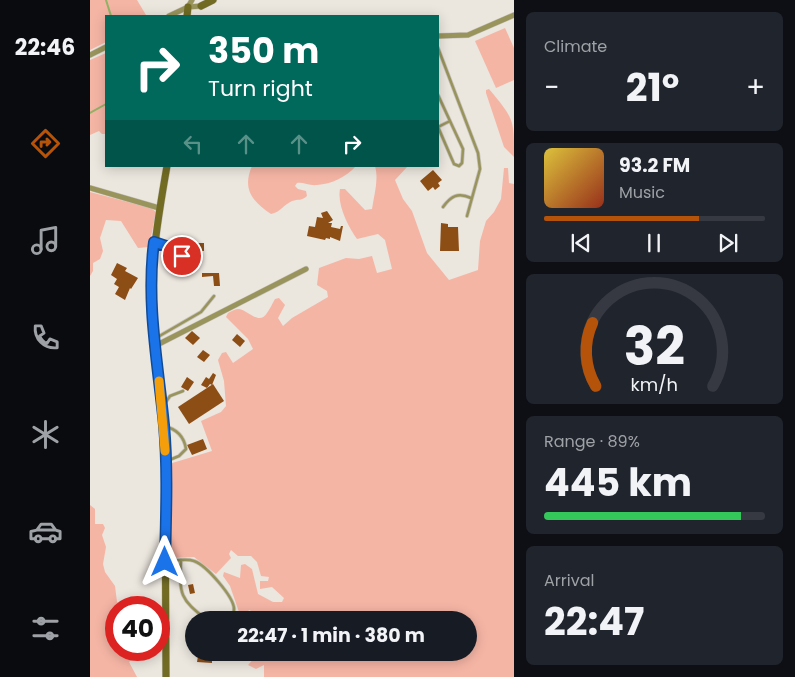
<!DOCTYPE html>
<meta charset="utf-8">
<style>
body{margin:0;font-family:Poppins,sans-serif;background:#20242c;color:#f1f3f6;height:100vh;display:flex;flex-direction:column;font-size:19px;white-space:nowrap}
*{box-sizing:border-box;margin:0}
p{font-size:16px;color:#9ea1a6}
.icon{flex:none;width:28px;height:28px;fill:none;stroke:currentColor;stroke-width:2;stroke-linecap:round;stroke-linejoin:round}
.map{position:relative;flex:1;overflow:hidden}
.panel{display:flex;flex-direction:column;gap:12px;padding:12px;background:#0d0f14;width:281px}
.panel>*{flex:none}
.banner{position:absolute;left:15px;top:15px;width:334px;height:152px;border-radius:0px;box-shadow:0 2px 12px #0003;background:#00695c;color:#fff;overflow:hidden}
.speed{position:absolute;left:15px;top:596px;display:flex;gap:10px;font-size:25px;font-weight:700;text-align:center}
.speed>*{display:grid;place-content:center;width:65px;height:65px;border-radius:50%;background:#171b24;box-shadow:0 2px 12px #0003;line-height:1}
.speed .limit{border:8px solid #d22;background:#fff;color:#111}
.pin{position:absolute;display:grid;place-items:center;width:42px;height:42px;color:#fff;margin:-21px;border:2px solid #fff;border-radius:50%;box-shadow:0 1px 5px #0007}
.me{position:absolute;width:55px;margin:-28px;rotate:0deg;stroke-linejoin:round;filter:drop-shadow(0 0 4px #0008)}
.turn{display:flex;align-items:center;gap:18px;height:105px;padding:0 20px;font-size:22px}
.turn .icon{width:65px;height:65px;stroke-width:2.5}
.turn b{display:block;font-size:35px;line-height:42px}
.lanes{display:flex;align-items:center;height:48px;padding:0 20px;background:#0003;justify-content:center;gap:25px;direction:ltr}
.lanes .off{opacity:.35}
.big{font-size:38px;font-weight:700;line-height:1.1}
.panel .card{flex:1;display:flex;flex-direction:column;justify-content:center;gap:8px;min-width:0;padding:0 18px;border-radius:8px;background:#20242c}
.panel .dial{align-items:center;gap:0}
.dial svg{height:130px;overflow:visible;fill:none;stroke:#363941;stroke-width:7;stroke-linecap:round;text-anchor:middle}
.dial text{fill:#f1f3f6;stroke:none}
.song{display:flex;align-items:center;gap:15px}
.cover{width:60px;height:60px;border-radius:8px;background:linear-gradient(135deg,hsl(50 70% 55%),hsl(10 70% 35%))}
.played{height:5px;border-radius:2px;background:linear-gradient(90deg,#b45309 70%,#363941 70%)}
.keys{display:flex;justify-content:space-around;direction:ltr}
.heat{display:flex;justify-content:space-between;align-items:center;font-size:28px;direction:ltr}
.charge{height:8px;border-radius:4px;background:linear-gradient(90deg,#34c759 89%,#363941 0)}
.trip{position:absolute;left:95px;top:611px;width:292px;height:50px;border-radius:25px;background:#171b24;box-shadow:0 2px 12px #0003;font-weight:700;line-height:50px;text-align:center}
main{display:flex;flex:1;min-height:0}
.menu{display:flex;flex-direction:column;width:90px;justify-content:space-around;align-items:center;background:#090b0e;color:#9ea1a6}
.menu .icon{width:35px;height:35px}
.menu .current{color:#b45309}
.menu b{font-size:22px;color:#f1f3f6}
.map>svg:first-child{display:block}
.green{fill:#f5b5a5}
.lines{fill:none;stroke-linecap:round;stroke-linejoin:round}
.stream{stroke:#92b266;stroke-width:2}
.building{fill:#8d4e15}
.lane-casing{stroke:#c6c2bb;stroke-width:4}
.street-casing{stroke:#c6c2bb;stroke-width:6}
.secondary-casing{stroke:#c6c2bb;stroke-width:8}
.lane{stroke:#99945c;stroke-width:2.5}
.street{stroke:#99945c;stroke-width:5}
.secondary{stroke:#716b24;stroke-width:7}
.route-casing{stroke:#114b97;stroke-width:12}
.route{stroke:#1a73e8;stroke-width:9}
.slow{stroke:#f59e0b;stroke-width:9}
</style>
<main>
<nav class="menu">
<b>22:46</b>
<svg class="icon current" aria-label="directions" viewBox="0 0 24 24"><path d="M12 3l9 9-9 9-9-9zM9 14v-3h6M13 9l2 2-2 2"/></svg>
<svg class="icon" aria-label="music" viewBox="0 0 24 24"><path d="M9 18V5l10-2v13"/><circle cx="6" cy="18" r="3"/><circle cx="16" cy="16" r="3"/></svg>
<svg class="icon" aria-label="phone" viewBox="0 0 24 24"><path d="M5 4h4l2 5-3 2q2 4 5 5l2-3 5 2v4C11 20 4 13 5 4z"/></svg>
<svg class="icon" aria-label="climate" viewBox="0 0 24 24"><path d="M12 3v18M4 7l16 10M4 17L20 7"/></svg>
<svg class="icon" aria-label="car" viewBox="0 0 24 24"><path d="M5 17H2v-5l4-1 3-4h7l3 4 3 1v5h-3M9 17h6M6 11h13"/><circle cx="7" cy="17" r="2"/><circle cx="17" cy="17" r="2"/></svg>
<svg class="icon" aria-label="filters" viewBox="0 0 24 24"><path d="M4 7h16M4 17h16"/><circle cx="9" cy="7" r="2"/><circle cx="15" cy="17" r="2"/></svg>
</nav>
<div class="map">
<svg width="424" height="677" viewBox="0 0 424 677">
<rect width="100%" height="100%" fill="#ebe6de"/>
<g class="green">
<polygon points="0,0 47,0 56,15 16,16 16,42 0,50"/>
<polygon points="415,28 424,48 424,80 406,88 385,41"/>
<polygon points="16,53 16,134 12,134 9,131 0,135 0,60"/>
<path d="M399,89C424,119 424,119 424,157L414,147L396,93V90Z"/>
<path d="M162,166H266C256,177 242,184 227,185C220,186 213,182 207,183L205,186L208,189L216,191L217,196C212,201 208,199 202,201C193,205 191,212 181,214C162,201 152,189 162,166Z"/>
<path d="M285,166H318L305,180L313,199L322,211L337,253L359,280L388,270L390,241L396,221L404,212L411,199L414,168H418L419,183L424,184V677H174V665L166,669L158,665L168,654L166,653L379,652V620H165L160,610L151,614L149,612L140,586L133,576L134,572L150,578L151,565L155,564L162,569L168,594L183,602H192L194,598L182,587L170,589V581H178L179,577L171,576L167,562L161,556H148L141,550L139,554L141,558L126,574L104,557L79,558V464L122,451L111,421L131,412L136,406L134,381L128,360L132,353L136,352L143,363L163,349L158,339L136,317L138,313C142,311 145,309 149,309C158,310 169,326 177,313C180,309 182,304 185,299L189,298L195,305L188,318L193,326L202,318L238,297L237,291L227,285L229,268L256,258L269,259L282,256L287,273L302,269L295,240L288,234L267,239C258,226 247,205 250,189H255L275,210L282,209C284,195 289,180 285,166Z"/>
<polygon points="0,192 61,208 66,212 59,247 48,248 31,221 16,220 10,238 13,251 10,259 3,263 3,271 0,276"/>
<polygon points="0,505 5,509 5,524 13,524 15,528 12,535 16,547 13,564 15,572 25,586 27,602 35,607 26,608 26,650 47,650 48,654 39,662 47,677 0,677"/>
</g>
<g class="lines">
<g class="stream">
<polyline points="16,0 21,16"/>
<polyline points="0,113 16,104"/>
</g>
</g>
<g class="building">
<polygon points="343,170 352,180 348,183 350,186 345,190 343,187 338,191 330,181"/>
<polygon points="237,211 243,220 238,223 242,223 241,227 250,229 251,226 253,226 250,241 240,237 240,239 236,238 235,240 217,236 219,226 225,227 227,217 233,218 231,213"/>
<polygon points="351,223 358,224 358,227 368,227 369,251 350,251"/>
<polygon points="107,243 114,243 114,251 110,251"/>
<polygon points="27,263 37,268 35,271 48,278 41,289 40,288 35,300 25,294 29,287 24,284 27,279 21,275"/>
<polygon points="112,273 129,273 130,286 124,286 123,276 112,277"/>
<polygon points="102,331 110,338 103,345 95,338"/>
<polygon points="147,334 155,341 150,347 142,340"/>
<polygon points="113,350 120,355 114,362 107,357"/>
<polygon points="123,373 126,375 122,385 120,384 117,388 111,385 116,377 119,379"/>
<polygon points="97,377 104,382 98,391 91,387"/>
<polygon points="123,384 134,401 99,424 88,407"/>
<polygon points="113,439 117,449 102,455 97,445"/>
<polygon points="103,584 105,593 100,594 98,585"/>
<polygon points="108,656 122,657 122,663 107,662"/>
</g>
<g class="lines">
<g class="lane-casing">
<g id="lane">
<polyline points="348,48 388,153 390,169 377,216"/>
<polyline points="348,95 360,121 348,127 364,164 369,166 372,163 373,149 360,121"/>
<path d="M353,207C361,196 368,192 381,198"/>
<polyline points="66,243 102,260 109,256"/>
<polyline points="66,338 111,312 124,296"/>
<polyline points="73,406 80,396 93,391"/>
<path d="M74,426C87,429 94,436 96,449L89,456L77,461"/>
<path d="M91,560C89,595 90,599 117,620"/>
<path d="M77,561C85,561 96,558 104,561C116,565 144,597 144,609C144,613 142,617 140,620"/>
</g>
</g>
<g class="street-casing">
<g id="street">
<polyline points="98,7 102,0"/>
<polyline points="79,16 98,7 111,6"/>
<polyline points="348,36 378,35 424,15"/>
<polyline points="0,55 16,47"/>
<polyline points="0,188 69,208"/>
<polyline points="65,346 216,269"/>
</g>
</g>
<g class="secondary-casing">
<g id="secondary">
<polyline points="111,6 123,0"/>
<polyline points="97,16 98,7"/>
<path d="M76,677L75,461C73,413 64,365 62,317C60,266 68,217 77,166"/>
</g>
</g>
<use href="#lane" class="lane"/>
<use href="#street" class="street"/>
<use href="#secondary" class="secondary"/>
</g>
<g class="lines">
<g class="route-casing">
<path id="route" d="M75,562C76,516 78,470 74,425C68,364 56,303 64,242L76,246L92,256"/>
</g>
<use href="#route" class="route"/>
<polyline class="slow" points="69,381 75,451"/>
</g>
</svg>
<div class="speed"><div class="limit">40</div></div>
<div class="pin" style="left:92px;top:256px;background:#d93025"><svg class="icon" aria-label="arrive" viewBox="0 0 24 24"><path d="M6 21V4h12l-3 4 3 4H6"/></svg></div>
<svg class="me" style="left:75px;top:562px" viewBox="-20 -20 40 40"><path d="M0-17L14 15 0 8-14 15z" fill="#1a73e8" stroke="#fff" stroke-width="4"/></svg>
<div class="trip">22:47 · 1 min · 380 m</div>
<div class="banner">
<div class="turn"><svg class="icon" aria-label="right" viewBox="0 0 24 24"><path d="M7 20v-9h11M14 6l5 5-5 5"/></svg><div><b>350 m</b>Turn right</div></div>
<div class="lanes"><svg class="icon off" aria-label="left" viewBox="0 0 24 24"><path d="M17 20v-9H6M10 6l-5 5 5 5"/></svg><svg class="icon off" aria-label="ahead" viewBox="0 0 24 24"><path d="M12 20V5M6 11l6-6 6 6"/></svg><svg class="icon off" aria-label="ahead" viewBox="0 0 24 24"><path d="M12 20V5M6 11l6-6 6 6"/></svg><svg class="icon" aria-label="right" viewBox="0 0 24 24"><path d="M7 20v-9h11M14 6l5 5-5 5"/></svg></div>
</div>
</div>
<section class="panel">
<div class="card"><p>Climate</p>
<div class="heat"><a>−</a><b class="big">21°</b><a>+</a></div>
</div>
<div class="card">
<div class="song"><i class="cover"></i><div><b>93.2 FM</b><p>Music</p></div></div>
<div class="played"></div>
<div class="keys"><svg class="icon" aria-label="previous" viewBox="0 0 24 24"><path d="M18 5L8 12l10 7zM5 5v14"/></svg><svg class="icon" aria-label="pause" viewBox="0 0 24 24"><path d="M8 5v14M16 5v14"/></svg><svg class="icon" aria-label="next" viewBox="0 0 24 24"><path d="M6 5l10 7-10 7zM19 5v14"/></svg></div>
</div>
<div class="card dial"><svg viewBox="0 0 100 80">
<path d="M14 69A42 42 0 1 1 86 69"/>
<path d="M14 69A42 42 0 0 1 12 30" stroke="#b45309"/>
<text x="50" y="56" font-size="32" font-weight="700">32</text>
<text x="50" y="72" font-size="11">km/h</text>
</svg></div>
<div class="card"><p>Range · 89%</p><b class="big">445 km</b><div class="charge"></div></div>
<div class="card"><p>Arrival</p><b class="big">22:47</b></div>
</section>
</main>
